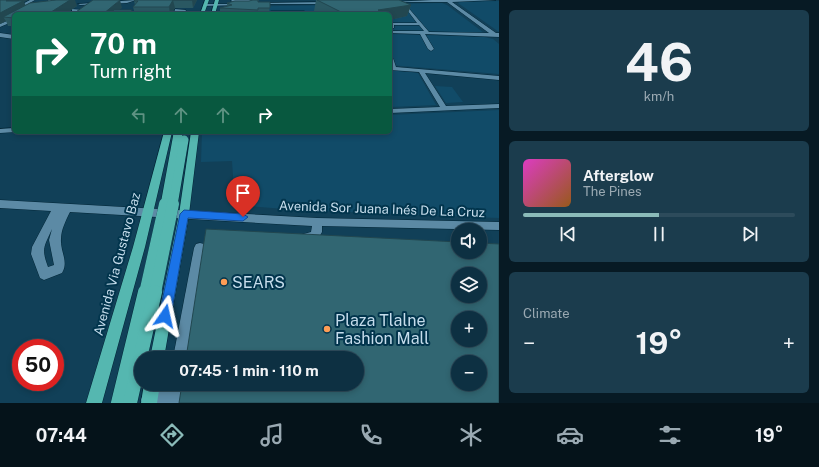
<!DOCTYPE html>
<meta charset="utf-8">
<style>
body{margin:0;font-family:"Public Sans",sans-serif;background:#1b3c4d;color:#f1f3f6;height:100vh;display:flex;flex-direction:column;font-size:15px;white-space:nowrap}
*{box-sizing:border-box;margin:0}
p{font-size:13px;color:#9aa9b2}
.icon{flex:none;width:22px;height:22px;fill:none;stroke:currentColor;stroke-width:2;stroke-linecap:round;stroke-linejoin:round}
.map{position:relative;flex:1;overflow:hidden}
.panel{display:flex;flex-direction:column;gap:10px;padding:10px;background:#071a24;width:320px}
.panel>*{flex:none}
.top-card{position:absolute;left:12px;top:12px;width:380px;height:122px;border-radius:6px;box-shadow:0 2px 6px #0003,0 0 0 1px #2d4b5b;background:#0b6e4f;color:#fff;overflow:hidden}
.controls{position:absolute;left:451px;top:223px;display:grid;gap:8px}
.controls a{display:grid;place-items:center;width:36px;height:36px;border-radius:50%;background:#0d3042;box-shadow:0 2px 6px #0003,0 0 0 1px #2d4b5b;font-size:20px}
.speed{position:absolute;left:12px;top:339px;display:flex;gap:8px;font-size:20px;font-weight:700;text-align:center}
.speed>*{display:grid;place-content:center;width:52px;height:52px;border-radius:50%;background:#0d3042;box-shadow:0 2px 6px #0003,0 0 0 1px #2d4b5b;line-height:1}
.speed .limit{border:6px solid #d22;background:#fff;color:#111}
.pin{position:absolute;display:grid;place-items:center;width:34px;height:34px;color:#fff;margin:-41px -17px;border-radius:50% 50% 50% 0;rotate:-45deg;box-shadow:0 0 4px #0007}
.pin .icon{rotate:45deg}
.me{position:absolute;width:44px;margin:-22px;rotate:11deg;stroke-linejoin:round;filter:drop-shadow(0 0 3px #0008)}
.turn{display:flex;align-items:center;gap:14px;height:84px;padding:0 12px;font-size:18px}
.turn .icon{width:52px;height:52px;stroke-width:2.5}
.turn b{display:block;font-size:28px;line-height:34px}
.lanes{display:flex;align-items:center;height:38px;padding:0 12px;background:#0003;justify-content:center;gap:20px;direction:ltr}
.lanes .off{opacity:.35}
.big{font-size:30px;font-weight:700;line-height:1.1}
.panel .widget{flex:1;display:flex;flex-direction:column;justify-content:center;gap:6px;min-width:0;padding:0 14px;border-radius:6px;background:#1b3c4d}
.panel .dial{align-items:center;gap:0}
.dial b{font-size:52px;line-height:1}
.song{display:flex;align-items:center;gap:12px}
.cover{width:48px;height:48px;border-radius:6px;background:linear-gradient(135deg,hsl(310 70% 55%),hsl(30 70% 35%))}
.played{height:4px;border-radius:2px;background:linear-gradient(90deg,#8bbbb9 50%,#2d4b5b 50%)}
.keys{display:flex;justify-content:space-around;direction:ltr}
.heat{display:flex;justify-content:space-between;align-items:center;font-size:22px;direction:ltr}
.trip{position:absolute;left:134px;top:351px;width:230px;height:40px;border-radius:20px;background:#0d3042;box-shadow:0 2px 6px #0003,0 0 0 1px #2d4b5b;font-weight:700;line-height:40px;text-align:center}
.tab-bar{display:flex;height:64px;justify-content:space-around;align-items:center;background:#05131a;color:#9aa9b2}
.tab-bar .icon{width:28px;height:28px}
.tab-bar .active{color:#8bbbb9}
.tab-bar b{font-size:18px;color:#f1f3f6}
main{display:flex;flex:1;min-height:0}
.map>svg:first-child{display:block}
.built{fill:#114b68}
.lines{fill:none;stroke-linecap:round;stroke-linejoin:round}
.minor-casing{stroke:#022637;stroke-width:1}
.major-casing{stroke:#022637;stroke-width:1}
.minor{fill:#5c8aa5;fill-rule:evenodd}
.major{fill:#55b7b0;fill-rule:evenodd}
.major-bridge-far3-casing{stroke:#022637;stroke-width:8;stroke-linecap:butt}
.major-bridge-far2-casing{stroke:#022637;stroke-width:10;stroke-linecap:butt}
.major-bridge-far1-casing{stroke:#022637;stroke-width:12;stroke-linecap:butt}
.major-bridge-casing{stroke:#022637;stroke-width:15;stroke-linecap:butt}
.major-bridge-far3{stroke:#55b7b0;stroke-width:7}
.major-bridge-far2{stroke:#55b7b0;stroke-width:9}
.major-bridge-far1{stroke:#55b7b0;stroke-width:12}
.major-bridge{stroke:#55b7b0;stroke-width:14}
.wall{fill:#2a5862}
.shaded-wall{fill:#224750}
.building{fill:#316672;stroke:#224750;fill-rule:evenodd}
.route{fill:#1a73e8;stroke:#114b97}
.poi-dot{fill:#fd9d55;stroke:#02354d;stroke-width:1.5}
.labels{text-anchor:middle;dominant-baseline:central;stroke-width:4;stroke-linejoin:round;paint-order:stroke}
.street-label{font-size:13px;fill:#c6ddec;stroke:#02354d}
.near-poi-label{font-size:16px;fill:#c6ddec;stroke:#02354d;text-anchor:start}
</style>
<main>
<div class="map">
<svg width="499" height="403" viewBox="0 0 499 403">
<rect width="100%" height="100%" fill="#114058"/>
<g class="built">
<polygon points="499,1 499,32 458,3 459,2"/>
<polygon points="442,3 447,5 484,33 390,30 390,14 220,14 223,7"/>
<polygon points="390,34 484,37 493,39 499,44 499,74 390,65"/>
<polygon points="390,70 418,73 436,105 390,107"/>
<polygon points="435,86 452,87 463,102 446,103"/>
<polygon points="499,110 499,218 296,210 235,205 232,161 201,162 202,132 390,132 390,115"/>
</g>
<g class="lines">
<g class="minor-casing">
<g id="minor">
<polygon points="30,0 35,0 26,5 38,7 49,0 54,0 39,9 19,6"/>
<polygon points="136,0 127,3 80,5 78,4"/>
<polygon points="232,0 253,0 254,1 233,2 231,1"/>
<polygon points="432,0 496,0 452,2 496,33 499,33 499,37 425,34 434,49 431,51 428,49 420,34 390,33 390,31 424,31 419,25 394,25 394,28 390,28 391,23 417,23 404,6 406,5 429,32 489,33 447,2 390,2"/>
<polygon points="329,2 328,4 256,4 258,3"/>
<polygon points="205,4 240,4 242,5 204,6"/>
<polygon points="72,9 84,10 80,14 75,14 78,11 72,11"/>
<polygon points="175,9 186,10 184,14 180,14 181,11 179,11 178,14 174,14"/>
<polygon points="271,11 304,11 306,12 270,14"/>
<polygon points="14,18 14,21 0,27 0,24"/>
<polygon points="0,33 14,35 14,39 0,37"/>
<polygon points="390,56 393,58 396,67 499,76 499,80 425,73 446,106 499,104 499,108 390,113 390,109 440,107 419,72 390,70"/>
<polygon points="14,128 14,132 16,132 0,133 0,129"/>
<path d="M0,200L317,218L499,222V230L322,226V232L318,239L304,243L300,241L298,238L300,235L311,232L312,226L70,212C66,220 61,230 61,239C60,251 69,262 62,273L44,280L40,278L31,254L32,247L51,211L0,208ZM52,229L49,240L54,265L48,267C41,248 44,247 52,229Z"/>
<polygon points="200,243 204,244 206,248 187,358 173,358 194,248 196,244"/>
<polygon points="169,384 185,384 183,403 142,403 141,400 143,394 149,392 169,392"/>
</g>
</g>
<g class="major-casing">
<g id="major">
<polygon points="205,0 209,0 204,14 200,14"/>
<polygon points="215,0 219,0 215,14 211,14"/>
<polygon points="164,132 172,132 145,247 102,403 86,403 133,247"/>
<polygon points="191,132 199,132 189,214 164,358 150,358 179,214"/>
<polygon points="144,384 160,384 157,403 141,403"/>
</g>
</g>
<use href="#minor" class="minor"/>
<use href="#major" class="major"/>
<g class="major-bridge-far3-casing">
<polyline id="major-bridge-far3" points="177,135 178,132"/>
</g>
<g class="major-bridge-far2-casing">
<g id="major-bridge-far2">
<polyline points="165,205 178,134"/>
<polyline points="173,205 184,140"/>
</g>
</g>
<g class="major-bridge-far1-casing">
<g id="major-bridge-far1">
<polyline points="145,293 165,204"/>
<polyline points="155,293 173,204"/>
</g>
</g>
<g class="major-bridge-casing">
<g id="major-bridge">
<polyline points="118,403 145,292"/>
<polyline points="130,403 155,292"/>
</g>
</g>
<use href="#major-bridge-far3" class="major-bridge-far3"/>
<use href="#major-bridge-far2" class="major-bridge-far2"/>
<use href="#major-bridge-far1" class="major-bridge-far1"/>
<use href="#major-bridge" class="major-bridge"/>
</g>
<g class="wall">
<polygon points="0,0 24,2 26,6 77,6 65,14 14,14 14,26 8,26 6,21 0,24"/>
<polygon points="134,0 197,0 193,8 175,8 171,14 135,14 133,7 135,5 134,1"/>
<polygon points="259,0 258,2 270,2 269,14 220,14 220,8 227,6 227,3"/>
<polygon points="316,0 399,0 411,5 407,16 390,20 390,14 320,14 314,11"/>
</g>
<g class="shaded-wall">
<polygon points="7,0 28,0 24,2 27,9 3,17 6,21 0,24 0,13 6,1"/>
<polygon points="70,0 75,0 77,6 65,14 48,14"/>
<polygon points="120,0 122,8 115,14 103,14"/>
<polygon points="173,0 175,8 171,14 170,14 169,7"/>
<polygon points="192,0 197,0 193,8"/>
<polygon points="411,5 407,16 390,20 390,14 371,14 378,10"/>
<polygon points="132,10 133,14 128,14"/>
</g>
<g class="building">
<polygon points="0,0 7,0 6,1 23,1 0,13"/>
<polygon points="56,0 70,0 48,14 14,14 14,18 3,17 30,3"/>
<polygon points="93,0 120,0 103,14 73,14"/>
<polygon points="135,0 192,0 173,0 169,7 133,7 138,1 134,1"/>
<polygon points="253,0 258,0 258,2 270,2 270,8 258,8 258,10 220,8 232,5 227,3 235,1 249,1"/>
<polygon points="317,0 399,0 411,5 378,10 382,12 371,14 345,14"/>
<polygon points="114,10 132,10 128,14 109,14"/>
<path d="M206,229L458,242V252H480V243L499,244V403H179L182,384H357V358H186ZM458,274H480V296H458ZM458,318H480V340H458ZM458,362H480V384H458Z"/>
</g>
<polygon class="route" points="184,210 243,214 248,217 243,221 188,218 171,316 170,321 165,322 161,321 159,316 180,214"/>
<g class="poi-dot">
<circle cx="224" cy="282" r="4"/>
<circle cx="327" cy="329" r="4"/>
</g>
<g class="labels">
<g class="street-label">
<text transform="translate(382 209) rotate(2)">Avenida Sor Juana Inés De La Cruz</text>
<text transform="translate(117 264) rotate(-75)">Avenida Via Gustavo Baz</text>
</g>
<g class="near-poi-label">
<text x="232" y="282">SEARS</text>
<text x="335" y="320">Plaza Tlalne<tspan x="335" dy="18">Fashion Mall</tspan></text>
</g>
</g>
</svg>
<div class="controls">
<a><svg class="icon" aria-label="sound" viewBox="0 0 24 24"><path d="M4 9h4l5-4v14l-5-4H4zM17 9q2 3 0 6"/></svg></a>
<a><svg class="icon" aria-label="layers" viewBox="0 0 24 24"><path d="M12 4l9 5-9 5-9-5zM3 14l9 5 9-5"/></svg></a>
<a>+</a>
<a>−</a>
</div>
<div class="speed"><div class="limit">50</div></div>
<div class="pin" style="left:243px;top:217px;background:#d93025"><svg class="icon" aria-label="arrive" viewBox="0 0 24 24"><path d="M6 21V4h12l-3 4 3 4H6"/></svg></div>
<svg class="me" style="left:165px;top:316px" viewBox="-20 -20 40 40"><path d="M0-17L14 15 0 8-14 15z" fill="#1a73e8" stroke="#fff" stroke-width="4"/></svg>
<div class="trip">07:45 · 1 min · 110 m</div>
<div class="top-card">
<div class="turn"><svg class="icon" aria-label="right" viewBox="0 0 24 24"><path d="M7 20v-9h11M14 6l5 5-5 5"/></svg><div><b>70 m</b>Turn right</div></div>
<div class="lanes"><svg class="icon off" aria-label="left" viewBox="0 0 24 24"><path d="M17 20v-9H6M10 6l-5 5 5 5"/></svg><svg class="icon off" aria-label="ahead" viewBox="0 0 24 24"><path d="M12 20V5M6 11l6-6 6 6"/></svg><svg class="icon off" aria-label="ahead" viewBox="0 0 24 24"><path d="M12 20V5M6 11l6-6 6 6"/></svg><svg class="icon" aria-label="right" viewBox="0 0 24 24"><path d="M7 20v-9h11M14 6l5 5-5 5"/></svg></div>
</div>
</div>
<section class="panel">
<div class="widget dial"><b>46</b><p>km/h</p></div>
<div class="widget">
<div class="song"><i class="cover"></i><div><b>Afterglow</b><p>The Pines</p></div></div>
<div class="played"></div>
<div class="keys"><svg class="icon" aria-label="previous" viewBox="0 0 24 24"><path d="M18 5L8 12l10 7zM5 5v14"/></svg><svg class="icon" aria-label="pause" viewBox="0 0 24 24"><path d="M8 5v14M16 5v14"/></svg><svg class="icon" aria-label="next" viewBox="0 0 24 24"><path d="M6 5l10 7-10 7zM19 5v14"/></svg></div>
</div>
<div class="widget"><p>Climate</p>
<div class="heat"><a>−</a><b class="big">19°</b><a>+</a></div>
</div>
</section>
</main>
<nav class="tab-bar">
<b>07:44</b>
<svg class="icon active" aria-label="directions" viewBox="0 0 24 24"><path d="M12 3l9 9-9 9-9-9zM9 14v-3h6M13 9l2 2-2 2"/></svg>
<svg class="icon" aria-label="music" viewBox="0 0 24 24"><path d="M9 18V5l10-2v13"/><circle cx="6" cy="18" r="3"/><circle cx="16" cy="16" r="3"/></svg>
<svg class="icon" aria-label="phone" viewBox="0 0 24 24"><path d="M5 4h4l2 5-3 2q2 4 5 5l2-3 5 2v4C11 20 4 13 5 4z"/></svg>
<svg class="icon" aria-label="climate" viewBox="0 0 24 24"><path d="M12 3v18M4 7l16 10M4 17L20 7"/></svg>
<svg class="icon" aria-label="car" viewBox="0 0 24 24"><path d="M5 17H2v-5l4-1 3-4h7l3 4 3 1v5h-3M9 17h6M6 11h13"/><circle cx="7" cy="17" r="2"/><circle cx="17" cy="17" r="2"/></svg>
<svg class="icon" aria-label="filters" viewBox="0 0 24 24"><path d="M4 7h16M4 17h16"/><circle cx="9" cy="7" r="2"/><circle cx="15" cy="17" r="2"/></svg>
<b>19°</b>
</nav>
